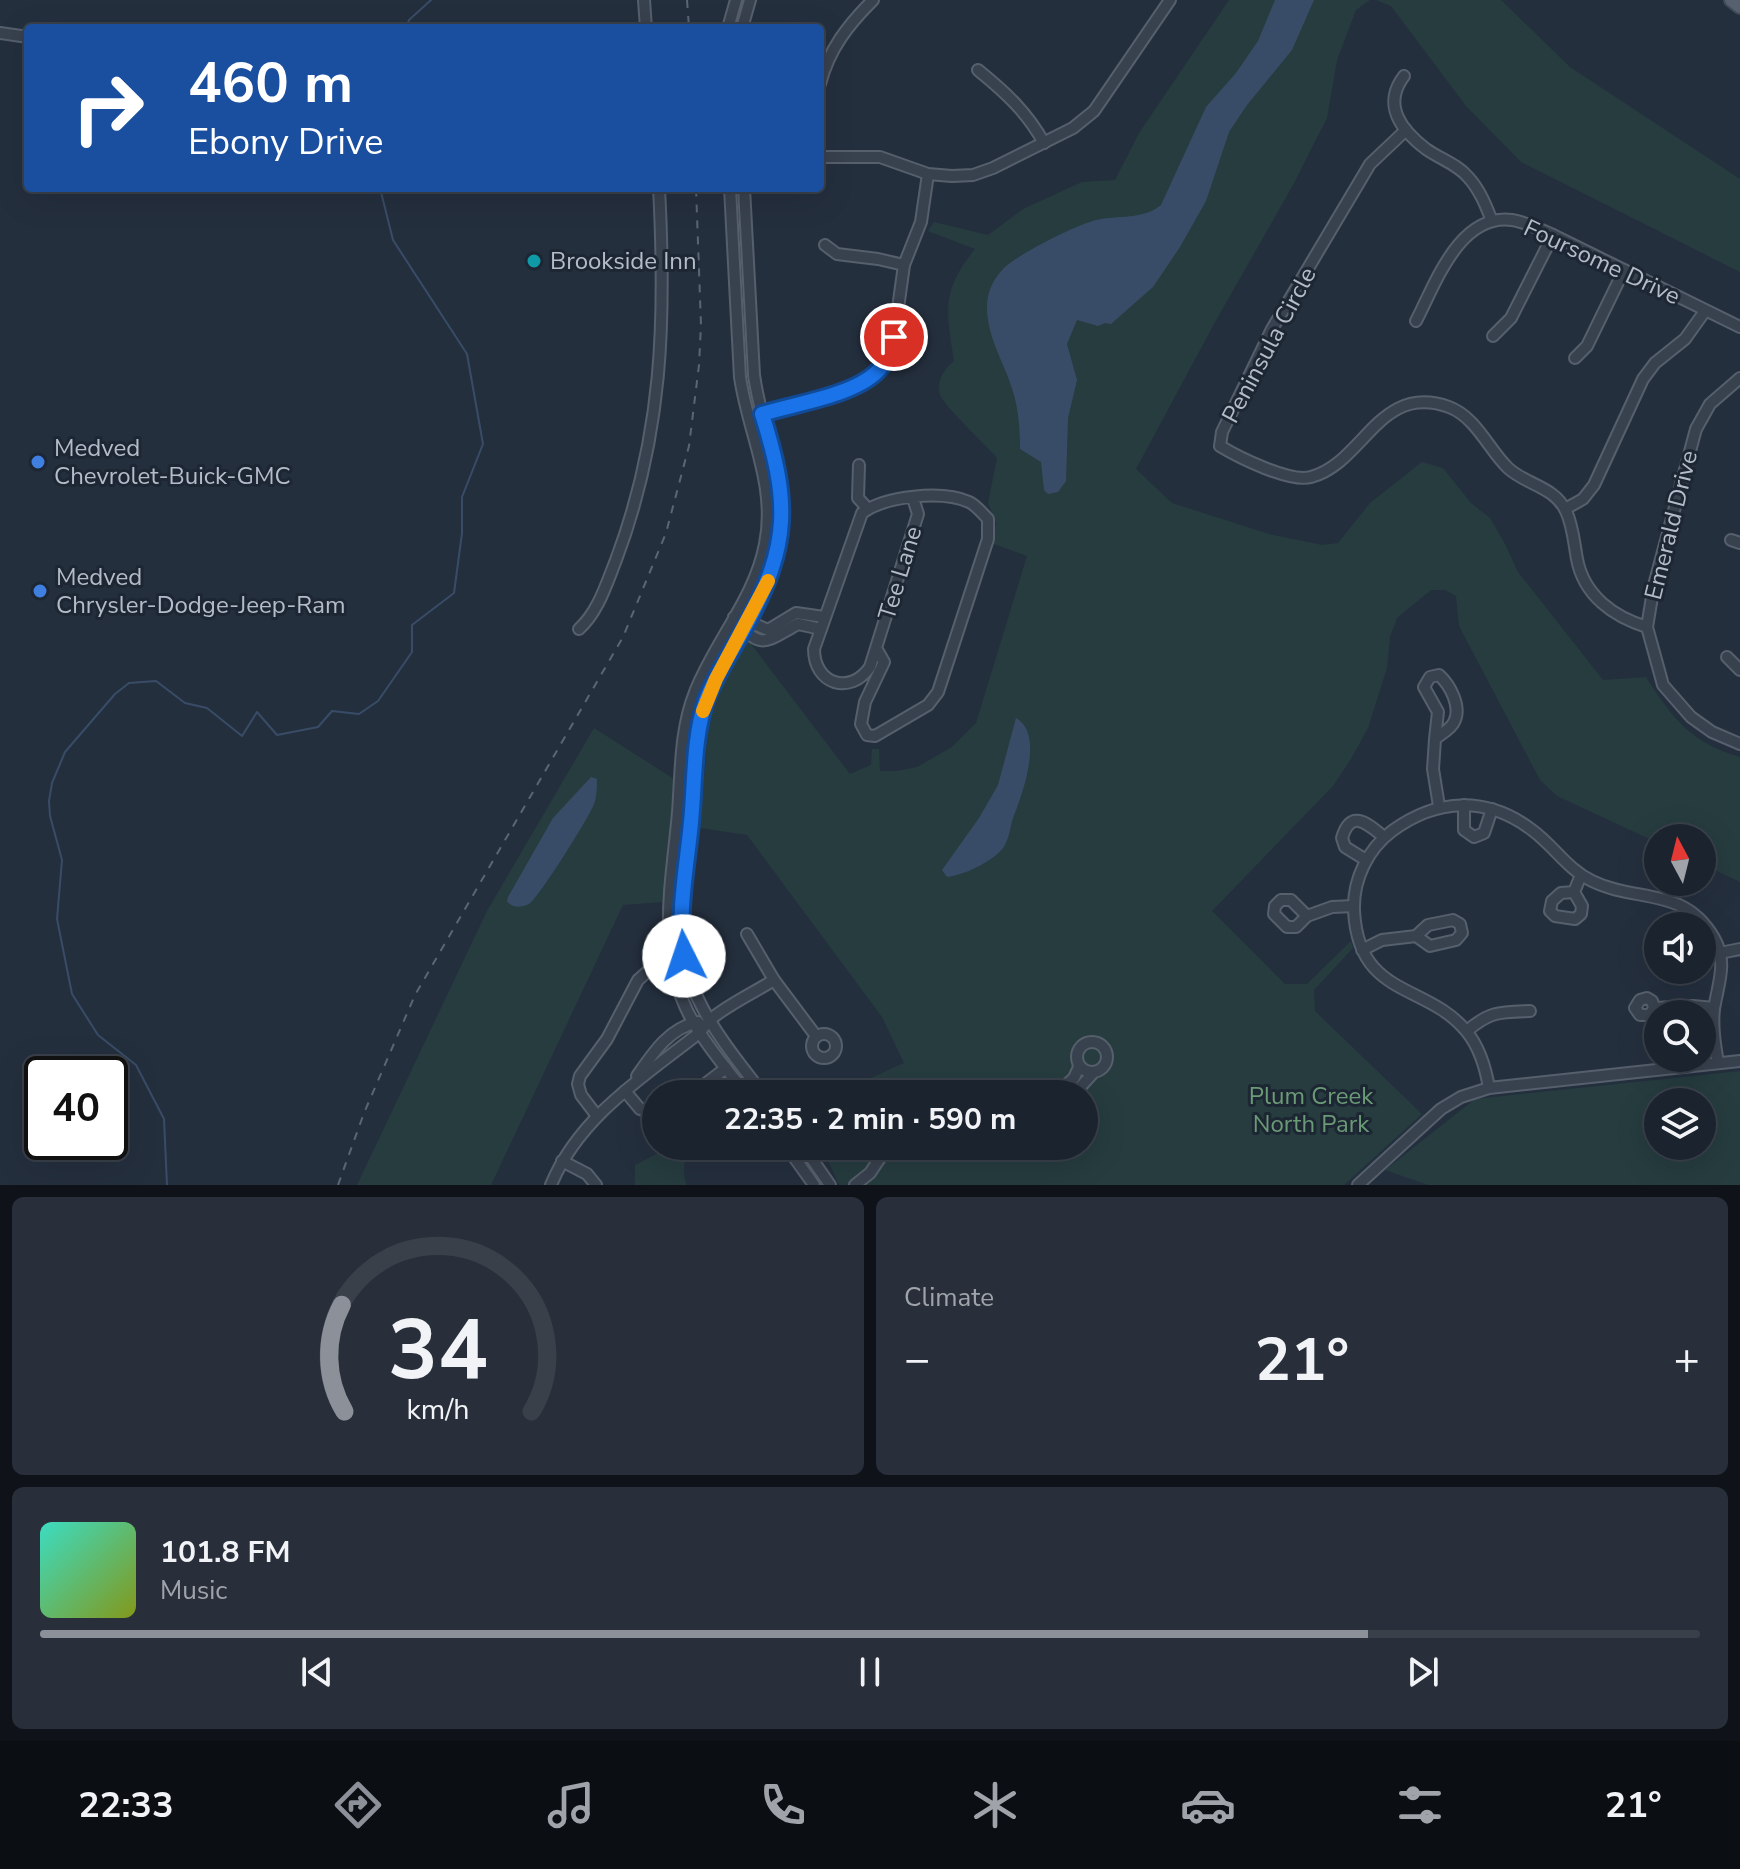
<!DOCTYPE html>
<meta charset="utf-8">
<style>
body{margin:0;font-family:"Nunito Sans",sans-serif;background:#282f3a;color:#f1f3f6;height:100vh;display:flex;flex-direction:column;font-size:30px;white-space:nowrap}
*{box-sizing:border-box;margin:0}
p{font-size:26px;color:#a0a4aa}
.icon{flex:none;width:44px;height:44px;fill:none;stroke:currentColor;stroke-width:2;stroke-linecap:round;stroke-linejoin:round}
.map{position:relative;height:1185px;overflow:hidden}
.sheet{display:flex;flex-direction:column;gap:12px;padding:12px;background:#0f1319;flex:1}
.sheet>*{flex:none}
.banner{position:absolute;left:24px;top:24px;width:800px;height:168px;border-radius:8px;box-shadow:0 8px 32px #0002,0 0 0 2px #39404a;background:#1a4fa0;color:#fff;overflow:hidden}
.needle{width:52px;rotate:353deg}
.buttons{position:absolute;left:1644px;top:824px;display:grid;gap:16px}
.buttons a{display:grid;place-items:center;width:72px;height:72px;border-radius:50%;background:#1b232e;box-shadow:0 8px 32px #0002,0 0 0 2px #39404a;font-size:40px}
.speed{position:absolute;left:24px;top:1056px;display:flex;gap:16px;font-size:40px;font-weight:700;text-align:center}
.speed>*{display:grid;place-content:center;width:104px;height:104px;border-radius:50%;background:#1b232e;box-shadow:0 8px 32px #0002,0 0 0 2px #39404a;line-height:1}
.speed .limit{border:4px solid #111;border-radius:12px;background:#fff;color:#111}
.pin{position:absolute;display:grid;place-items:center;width:68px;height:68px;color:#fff;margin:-34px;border:4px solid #fff;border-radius:50%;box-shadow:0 2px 8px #0007}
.me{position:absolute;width:88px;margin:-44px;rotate:356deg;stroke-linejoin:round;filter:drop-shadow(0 0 6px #0008)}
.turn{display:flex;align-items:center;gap:28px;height:168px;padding:0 32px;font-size:36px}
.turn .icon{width:104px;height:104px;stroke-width:2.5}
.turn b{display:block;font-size:56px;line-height:68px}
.big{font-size:60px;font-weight:700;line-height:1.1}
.sheet .card{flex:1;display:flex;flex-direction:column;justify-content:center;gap:12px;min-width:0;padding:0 28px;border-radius:12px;background:#282f3a}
.sheet .dial{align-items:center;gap:0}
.dial svg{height:208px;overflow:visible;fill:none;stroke:#39404a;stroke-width:7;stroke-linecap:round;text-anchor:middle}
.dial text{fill:#f1f3f6;stroke:none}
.song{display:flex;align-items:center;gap:24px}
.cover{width:96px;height:96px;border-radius:12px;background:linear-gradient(135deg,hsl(170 70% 55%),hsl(70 70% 35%))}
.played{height:8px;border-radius:4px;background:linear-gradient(90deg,#8c9099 80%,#39404a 80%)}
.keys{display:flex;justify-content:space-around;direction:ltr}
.heat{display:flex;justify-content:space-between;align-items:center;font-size:44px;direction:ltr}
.sheet .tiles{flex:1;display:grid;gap:12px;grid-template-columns:1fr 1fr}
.card:last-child{grid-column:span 2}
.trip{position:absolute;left:642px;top:1080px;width:456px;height:80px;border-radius:40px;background:#1b232e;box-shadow:0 8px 32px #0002,0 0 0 2px #39404a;font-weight:700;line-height:80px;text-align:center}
.dock{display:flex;height:128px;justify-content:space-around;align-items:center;background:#0b0e12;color:#a0a4aa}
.dock .icon{width:56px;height:56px}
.dock .on{color:#8c9099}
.dock b{font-size:36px;color:#f1f3f6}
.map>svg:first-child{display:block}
.green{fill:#263c3f;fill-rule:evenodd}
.water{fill:#394c67}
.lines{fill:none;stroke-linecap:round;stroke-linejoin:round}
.stream{stroke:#394c67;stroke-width:2}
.minor-casing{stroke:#565f6c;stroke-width:14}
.major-casing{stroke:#414a57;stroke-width:16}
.minor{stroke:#38414e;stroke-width:10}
.major{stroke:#56606e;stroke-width:12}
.rail{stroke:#5a6575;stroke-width:2;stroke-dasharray:8 8;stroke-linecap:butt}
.route-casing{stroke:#114b97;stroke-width:20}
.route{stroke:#1a73e8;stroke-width:14}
.slow{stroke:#f59e0b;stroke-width:14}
.culture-dot{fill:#0f9aa8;stroke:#1d2633;stroke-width:3}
.shop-dot{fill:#3f7fe0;stroke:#1d2633;stroke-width:3}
.labels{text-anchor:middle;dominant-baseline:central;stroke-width:6;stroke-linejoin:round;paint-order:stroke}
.poi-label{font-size:24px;fill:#b4bcc9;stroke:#1d2633;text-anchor:start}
.street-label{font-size:24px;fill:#b4bcc9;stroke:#1d2633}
.park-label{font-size:24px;fill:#6b9a76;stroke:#1d2633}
</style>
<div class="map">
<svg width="1740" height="1185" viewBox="0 0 1740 1185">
<rect width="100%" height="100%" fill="#242f3e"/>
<g class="green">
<path d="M1229,0H1370L1356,10L1337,60L1327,118L1293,185L1214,324L1136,469L1172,503L1269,534L1322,545L1338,543L1370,503L1422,462L1443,468L1471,503L1490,518L1505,544L1518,572L1603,680L1646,677C1672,718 1691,743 1740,757V882L1702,864V838H1658V843L1557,796L1540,780L1459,626L1456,596L1445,590H1431L1397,618L1390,637L1387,668L1368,728L1351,759L1333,786L1212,911L1285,984H1307L1351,941L1353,948L1314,990L1315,1011L1422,1114L1344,1185H839L828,1161L816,1146H1084V1094H835L904,1063L882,1017L747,835L700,828L708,730L717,694L748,640L850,774L871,765L872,749H879L880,771H897L917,767L952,747L976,723L1027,556L991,543L996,523L988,503L997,458C985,444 945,407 940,395C936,381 944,369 954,361C946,311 941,291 975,249L928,231L934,222L988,235L1023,209L1082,182L1115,180L1139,133Z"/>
<polygon points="1376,0 1501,0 1570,67 1740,179 1740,272 1521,162 1466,106 1391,6"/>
<polygon points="594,728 674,779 664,902 623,905 491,1185 357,1185 487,911"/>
<path d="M1740,1071V1185H1428L1385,1170L1475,1099ZM1658,1102H1702V1146H1658Z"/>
<path d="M672,1146H693C684,1159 681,1170 687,1185H635V1165Z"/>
</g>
<g class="water">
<path d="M1275,0H1314L1292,50L1247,105L1229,132L1206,201L1180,247L1153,287L1111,324L1105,323L1098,326L1077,320L1067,344L1077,380L1068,418L1066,481L1058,492L1048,494L1044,490L1041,462L1020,449C1020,431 1019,413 1014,395C1006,365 987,339 987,307C987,292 993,279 1004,268C1020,253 1074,226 1096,220C1118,215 1143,220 1161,205L1206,107L1236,73L1258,41Z"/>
<path d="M1016,718C1045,734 1022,795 1013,818C1010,828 1009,840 1003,848C992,862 964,875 947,877L942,870L979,818L998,785Z"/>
<path d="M591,777L597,779C597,787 597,796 594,804C590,816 538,899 529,904C520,908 512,908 507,901L508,897L553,818Z"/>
</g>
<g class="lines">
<g class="stream">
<polyline points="406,28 409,20 431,0"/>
<polyline points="167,1185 164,1119 136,1065 98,1035 72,994 57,919 62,860 50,816 49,801 52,783 65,752 115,694 129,683 156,681 185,703 207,708 242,736 257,712 277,735 318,727 332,711 359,714 378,701 412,652 412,625 454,593 462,533 462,497 483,444 467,354 393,240 380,188"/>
</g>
<g class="minor-casing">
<g id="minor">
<polyline points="644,0 646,28"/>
<polyline points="728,28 736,0"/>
<polyline points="742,28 750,0"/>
<polyline points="0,33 28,37"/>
<path d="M978,70C1005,92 1027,112 1044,143"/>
<path d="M1404,76C1382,105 1401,130 1426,149C1440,159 1457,164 1468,177C1480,190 1486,206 1492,221"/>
<path d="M820,84C829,49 848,25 873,0"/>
<path d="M1406,130L1370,164L1272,329L1222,432L1220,446C1238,457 1290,483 1311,477C1364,463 1379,382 1449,407C1476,417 1489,450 1508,468C1526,485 1554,486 1566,511C1573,526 1574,543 1577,559C1584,596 1614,617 1647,627"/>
<polyline points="820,157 880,157 928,174 952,176 973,175 993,168 1073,128 1094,111 1170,0"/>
<path d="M730,188L740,377C748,433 777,485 765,544C755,598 715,641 695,692C680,729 681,772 678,812C672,883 655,954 692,1020C707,1047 728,1070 746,1094"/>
<path d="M744,188L754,375C762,434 791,486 779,547C768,602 729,644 708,695C693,732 695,775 691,814C688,851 681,887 681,923C679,992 724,1043 763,1094"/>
<polyline points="825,245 837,254 878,259 904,265"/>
<path d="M1416,321C1435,285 1459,213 1512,220C1526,222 1539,229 1553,235L1740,327"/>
<polyline points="1493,336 1511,318 1553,235"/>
<polyline points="1575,358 1587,346 1624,270"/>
<polyline points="1740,378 1710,404 1696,429 1654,585 1647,627 1663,685 1691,717 1712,732 1740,744"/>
<polyline points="758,415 857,386 881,369 889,355 894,337 904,265 921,222 928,174"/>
<polyline points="859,465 858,498 868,509"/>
<polyline points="1565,509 1583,499 1594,485 1643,379 1655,363 1685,339 1705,311"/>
<polyline points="1731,540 1740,543"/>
<path d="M734,617C761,653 766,641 798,624L821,629"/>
<polyline points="743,619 768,630 796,613 824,617"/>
<path d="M579,629C598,612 606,585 616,560C663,435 666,320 659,188"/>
<path d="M876,648L884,662L865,702L861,724L867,735L875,736L928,705L938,692L988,539V519C982,513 976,505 969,502C942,490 885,496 862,513L814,649C814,684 850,696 870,667L918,514L913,498"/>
<polyline points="1727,657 1740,670"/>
<path d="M1435,739L1438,712L1424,687L1430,677L1439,675C1450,685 1462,707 1454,722C1451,729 1441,734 1435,739L1433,769L1439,806"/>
<polyline points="1464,805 1464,830 1474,837 1484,833 1492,809"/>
<path d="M1366,860L1345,847L1342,838C1351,807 1369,825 1384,837"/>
<polyline points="1574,892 1582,906 1581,914 1575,919 1555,916 1550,911 1552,901 1561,893 1574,892 1581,875"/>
<polyline points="1307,916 1296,927 1287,927 1274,914 1275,906 1281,900 1291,900 1307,916 1332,907 1354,906"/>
<polyline points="747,934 774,980 816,1036"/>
<polyline points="1362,950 1382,940 1416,936 1430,946 1456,940 1462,933 1460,924 1453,920 1428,925 1416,936"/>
<polyline points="1720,953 1740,949"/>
<polyline points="1654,1008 1650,1015 1640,1015 1635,1008 1640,1000 1647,998 1652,1001 1654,1008 1693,1006 1714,1008"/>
<path d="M1467,1031C1490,1011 1500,1012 1530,1011"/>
<circle cx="824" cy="1046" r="12"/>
<circle cx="1092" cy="1057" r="15"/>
<path d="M637,1076C653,1053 669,1028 698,1022"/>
<path d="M1489,1088C1486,1070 1479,1047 1467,1032C1427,982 1358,999 1354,910C1353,879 1368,849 1392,831C1437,798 1487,796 1532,830C1554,846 1567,869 1592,881C1637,903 1684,886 1714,938C1728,962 1718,984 1714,1009C1712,1027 1715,1045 1718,1063"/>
<polyline points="625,1091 640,1109 656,1114"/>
<polyline points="692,1094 726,1068"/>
<polyline points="1056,1094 1074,1078 1079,1067"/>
<polyline points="1074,1094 1093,1073"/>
<polyline points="597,1116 581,1095 578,1084 580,1076 607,1039 638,980 647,972 672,966"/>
<polyline points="786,1146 814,1185"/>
<polyline points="803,1146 830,1185"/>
<polyline points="562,1161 587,1174 596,1185"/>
<path d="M551,1185C578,1119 640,1079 694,1037C701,1032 705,1025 711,1019C729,1004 753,993 774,980"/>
<polyline points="855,1185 870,1173 888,1146"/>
<polyline points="1358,1185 1441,1109 1461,1097 1489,1088 1740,1061"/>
</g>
</g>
<g class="major-casing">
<polyline id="major" points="1731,0 1740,7"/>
</g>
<use href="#minor" class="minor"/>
<use href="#major" class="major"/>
<g class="rail">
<polyline points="687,0 689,28"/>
<polyline points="338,1185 364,1113 415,995 623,637 666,533 689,446 699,365 701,325 696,188"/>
</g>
</g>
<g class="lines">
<g class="route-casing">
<path id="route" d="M684,956C677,911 687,866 691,822C695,782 693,738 706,700C716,674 733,650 746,625C791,544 789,500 762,414C796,403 861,395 882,366C889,357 891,348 894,337"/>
</g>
<use href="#route" class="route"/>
<polyline class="slow" points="703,711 716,679 768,581"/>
</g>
<circle class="culture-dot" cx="534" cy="261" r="8"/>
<g class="shop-dot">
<circle cx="38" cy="462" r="8"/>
<circle cx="40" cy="591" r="8"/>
</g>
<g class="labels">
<g class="poi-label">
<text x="550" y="261">Brookside Inn</text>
<text x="54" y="448">Medved<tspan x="54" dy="28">Chevrolet-Buick-GMC</tspan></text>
<text x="56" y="577">Medved<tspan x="56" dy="28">Chrysler-Dodge-Jeep-Ram</tspan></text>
</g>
<g class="street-label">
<text transform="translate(1602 262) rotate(25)">Foursome Drive</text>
<text transform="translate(1269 345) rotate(-62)">Peninsula Circle</text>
<text transform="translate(1671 525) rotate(-76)">Emerald Drive</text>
<text transform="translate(900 573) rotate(-73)">Tee Lane</text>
</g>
<g class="park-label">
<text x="1311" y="1096">Plum Creek<tspan x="1311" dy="28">North Park</tspan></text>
</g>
</g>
</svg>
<div class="buttons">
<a><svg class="needle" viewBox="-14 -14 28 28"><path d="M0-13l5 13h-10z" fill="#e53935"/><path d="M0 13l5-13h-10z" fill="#a0a4aa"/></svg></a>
<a><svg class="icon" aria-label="sound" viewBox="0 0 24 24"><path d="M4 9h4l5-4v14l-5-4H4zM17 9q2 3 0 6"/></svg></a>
<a><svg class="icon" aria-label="search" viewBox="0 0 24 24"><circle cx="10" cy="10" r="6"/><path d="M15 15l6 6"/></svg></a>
<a><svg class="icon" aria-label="layers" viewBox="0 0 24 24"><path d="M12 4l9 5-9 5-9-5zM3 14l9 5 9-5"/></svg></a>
</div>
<div class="speed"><div class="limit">40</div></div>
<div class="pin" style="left:894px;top:337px;background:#d93025"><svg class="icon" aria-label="arrive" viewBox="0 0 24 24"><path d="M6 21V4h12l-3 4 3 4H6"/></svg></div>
<svg class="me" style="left:684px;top:956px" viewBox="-20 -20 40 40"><circle r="19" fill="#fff"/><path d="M0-13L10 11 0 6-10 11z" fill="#1a73e8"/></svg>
<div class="trip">22:35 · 2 min · 590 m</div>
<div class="banner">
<div class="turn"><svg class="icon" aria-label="right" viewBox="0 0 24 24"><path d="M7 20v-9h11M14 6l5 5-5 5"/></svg><div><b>460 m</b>Ebony Drive</div></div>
</div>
</div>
<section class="sheet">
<div class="tiles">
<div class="card dial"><svg viewBox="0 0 100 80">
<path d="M14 69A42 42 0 1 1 86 69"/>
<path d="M14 69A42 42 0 0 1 13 28" stroke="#8c9099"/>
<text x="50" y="56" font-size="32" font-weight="700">34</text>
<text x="50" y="72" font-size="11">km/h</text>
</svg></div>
<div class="card"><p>Climate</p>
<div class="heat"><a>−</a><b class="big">21°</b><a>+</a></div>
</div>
<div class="card">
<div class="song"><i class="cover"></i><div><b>101.8 FM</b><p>Music</p></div></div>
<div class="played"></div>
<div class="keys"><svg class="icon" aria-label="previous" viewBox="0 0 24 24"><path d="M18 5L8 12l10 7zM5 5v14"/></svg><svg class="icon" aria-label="pause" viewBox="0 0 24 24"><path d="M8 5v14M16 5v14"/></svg><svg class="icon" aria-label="next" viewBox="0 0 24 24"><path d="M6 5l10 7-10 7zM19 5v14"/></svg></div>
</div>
</div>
</section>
<nav class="dock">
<b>22:33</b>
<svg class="icon on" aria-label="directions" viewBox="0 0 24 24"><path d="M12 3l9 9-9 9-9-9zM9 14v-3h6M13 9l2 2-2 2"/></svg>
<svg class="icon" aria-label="music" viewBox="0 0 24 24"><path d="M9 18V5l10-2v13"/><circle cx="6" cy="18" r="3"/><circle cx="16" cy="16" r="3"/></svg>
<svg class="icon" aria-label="phone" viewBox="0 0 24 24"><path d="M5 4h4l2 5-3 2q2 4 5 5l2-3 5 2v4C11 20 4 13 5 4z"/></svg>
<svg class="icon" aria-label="climate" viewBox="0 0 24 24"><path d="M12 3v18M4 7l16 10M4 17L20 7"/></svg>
<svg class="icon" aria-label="car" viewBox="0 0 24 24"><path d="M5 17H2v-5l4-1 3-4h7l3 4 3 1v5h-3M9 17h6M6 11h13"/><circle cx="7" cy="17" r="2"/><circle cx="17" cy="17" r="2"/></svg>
<svg class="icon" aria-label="filters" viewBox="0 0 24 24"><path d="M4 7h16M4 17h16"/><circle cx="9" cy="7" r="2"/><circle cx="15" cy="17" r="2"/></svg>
<b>21°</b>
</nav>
